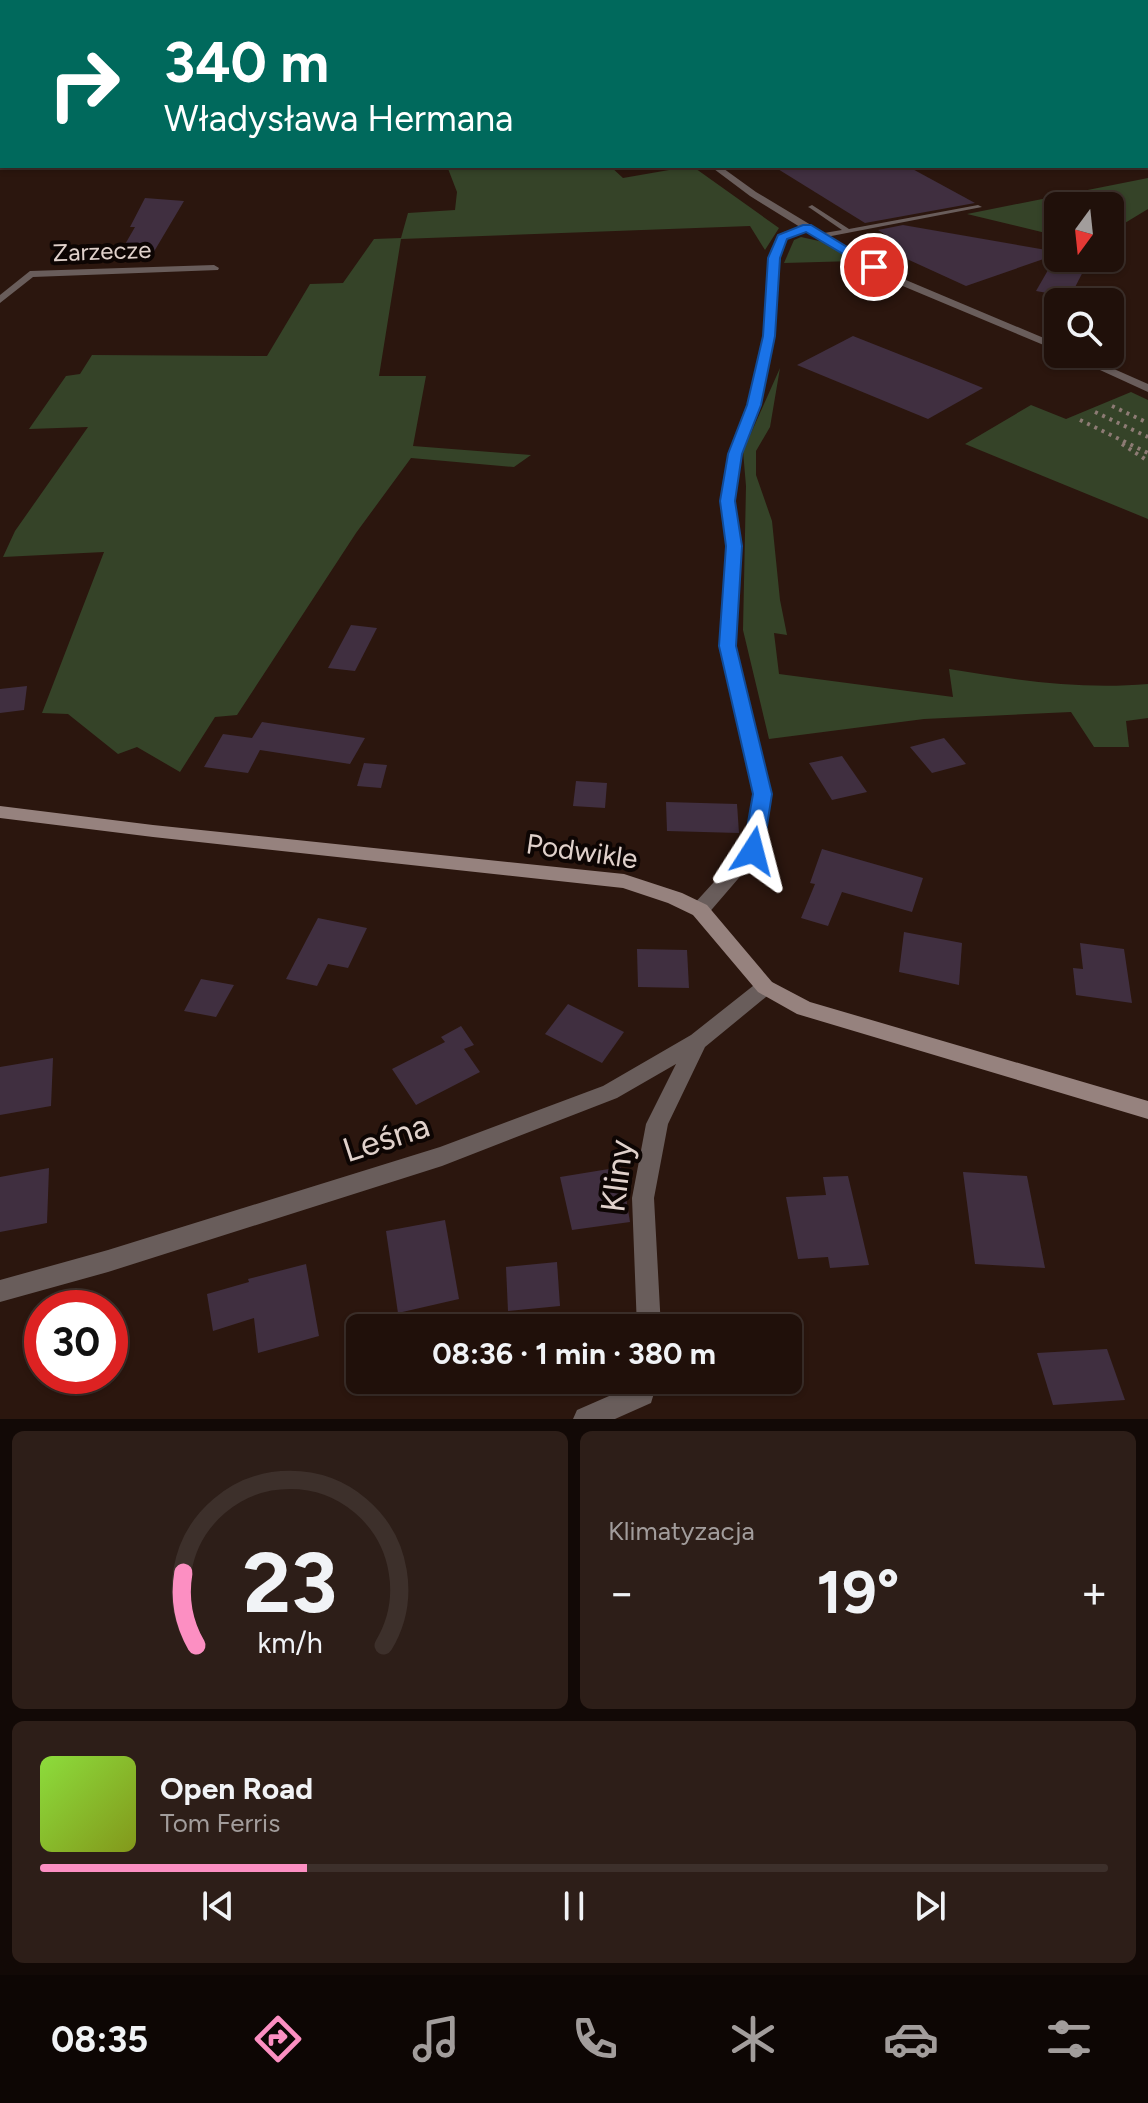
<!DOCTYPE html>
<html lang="pl">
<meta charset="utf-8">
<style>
body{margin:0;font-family:Figtree,sans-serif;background:#2d1e18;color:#f1f3f6;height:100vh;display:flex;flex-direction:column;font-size:30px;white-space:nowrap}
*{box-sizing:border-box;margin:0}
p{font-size:26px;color:#a29d9c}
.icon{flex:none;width:44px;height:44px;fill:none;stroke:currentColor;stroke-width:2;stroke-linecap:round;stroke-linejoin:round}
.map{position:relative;height:1419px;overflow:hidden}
.drawer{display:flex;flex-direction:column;gap:12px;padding:12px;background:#120906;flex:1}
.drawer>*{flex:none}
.top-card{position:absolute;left:0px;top:0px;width:1148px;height:168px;box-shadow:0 2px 6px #0004,0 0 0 2px #3d302b;background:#00695c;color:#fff;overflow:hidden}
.needle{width:52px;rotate:195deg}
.tools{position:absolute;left:1044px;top:192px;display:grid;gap:16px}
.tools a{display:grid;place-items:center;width:80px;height:80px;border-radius:12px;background:#20100a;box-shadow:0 2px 6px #0004,0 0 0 2px #3d302b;font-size:40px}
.speed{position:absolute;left:24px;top:1290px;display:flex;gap:16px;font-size:40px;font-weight:700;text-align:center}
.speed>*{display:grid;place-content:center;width:104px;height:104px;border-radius:50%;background:#20100a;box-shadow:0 2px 6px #0004,0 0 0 2px #3d302b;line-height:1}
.speed .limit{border:12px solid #d22;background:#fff;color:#111}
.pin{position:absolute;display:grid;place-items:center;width:68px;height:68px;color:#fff;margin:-34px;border:4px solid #fff;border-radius:50%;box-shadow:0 2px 8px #0007}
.me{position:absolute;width:88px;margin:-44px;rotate:9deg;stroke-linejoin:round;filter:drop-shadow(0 0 6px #0008)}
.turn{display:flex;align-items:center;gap:28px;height:168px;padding:0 32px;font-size:36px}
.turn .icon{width:104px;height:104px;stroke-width:2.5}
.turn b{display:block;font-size:56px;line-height:68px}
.big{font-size:60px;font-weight:700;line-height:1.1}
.drawer .card{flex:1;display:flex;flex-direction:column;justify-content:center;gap:12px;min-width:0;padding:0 28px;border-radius:12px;background:#2d1e18}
.drawer .dial{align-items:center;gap:0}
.dial svg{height:208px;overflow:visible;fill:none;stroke:#3d302b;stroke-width:7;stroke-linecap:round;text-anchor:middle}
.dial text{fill:#f1f3f6;stroke:none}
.song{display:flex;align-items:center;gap:24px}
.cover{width:96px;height:96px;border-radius:12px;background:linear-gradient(135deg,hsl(90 70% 55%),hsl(70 70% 35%))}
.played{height:8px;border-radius:4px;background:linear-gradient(90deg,#fc8fc2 25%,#3d302b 25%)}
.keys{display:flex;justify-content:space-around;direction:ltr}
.heat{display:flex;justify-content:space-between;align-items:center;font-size:44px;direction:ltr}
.drawer .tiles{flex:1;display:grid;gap:12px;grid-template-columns:1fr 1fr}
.card:last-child{grid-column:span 2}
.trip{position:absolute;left:346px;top:1314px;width:456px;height:80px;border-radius:12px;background:#20100a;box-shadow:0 2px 6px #0004,0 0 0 2px #3d302b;font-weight:700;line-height:80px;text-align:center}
.menu{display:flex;height:128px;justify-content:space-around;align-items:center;background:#0d0604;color:#a29d9c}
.menu .icon{width:56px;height:56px}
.menu .active{color:#fc8fc2}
.menu b{font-size:36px;color:#f1f3f6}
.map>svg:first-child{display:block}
.green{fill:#354328}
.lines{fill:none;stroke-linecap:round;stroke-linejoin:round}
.stream{stroke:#434750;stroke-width:4}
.building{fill:#402f40}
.path{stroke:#8d7b74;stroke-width:4;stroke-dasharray:3 5;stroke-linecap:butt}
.lane{fill:#695d5b;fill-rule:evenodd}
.street{fill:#695d5b;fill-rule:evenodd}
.secondary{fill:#96827e;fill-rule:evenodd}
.route{fill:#1a73e8;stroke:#114b97;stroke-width:2}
.labels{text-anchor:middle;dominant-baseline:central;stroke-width:8;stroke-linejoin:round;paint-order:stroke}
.far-street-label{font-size:24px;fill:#e0d1cb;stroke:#0d0503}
.street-label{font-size:28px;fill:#e0d1cb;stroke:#0d0503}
.near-street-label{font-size:34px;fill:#e0d1cb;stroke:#0d0503}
</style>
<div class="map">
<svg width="1148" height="1419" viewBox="0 0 1148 1419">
<rect width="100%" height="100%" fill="#2b160e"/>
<g class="green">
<polygon points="447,166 610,166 623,178 692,166 779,228 765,250 750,226 401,239 379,376 426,376 413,446 531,455 514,467 411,458 356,533 237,715 215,717 180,772 137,747 118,754 68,714 42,713 104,552 3,557 15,531 88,427 29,429 66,376 80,374 92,355 267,356 310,284 343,283 374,239 401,238 408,213 455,210 457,192"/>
<polygon points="1148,178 1148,209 1110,232 1110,206 1058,206 1058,236 967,214"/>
<polygon points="801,237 828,243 855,261 784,263 794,240"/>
<path d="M780,368L770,427L756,451V475L772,521L780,600L787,635L774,633L779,674L953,697L949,669C1016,680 1080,690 1148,684V718L1126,721L1129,747H1094L1071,712L924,719L769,739L743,630L746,486L743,451Z"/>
<polygon points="1131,392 1148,400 1148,519 965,444 1031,405 1066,419"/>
</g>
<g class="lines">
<polyline class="stream" points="1089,0 1095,2"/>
</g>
<g class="building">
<polygon points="773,166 907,166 975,203 865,223"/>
<polygon points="145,198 184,201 149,260 116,260 135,227 130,227"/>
<polygon points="903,225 1058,252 1058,254 966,286 885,249 900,244 878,230"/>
<polygon points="1055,258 1090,258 1070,297 1036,291"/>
<polygon points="853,336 939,370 983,388 928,419 797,365"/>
<polygon points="351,625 377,628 355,671 328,668"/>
<polygon points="27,686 24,710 0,713 0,689"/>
<polygon points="262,722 365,738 350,764 260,750 248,773 204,767 223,734 252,738"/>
<polygon points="944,738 966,764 932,773 910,747"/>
<polygon points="842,756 867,792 832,800 809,763"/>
<polygon points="364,763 387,765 381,788 357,786"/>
<polygon points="576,781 607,783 605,808 573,806"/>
<polygon points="666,802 737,804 739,833 667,831"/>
<polygon points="822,849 923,878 912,912 842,892 828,926 801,918 815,884 810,883"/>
<polygon points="318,918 367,928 348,968 328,964 317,986 286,979"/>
<polygon points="904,932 962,943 959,985 899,972"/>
<polygon points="1080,943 1124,949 1132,1003 1076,995 1073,968 1083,969"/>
<polygon points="637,949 687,950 689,988 638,987"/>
<polygon points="201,979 234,985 216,1017 184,1011"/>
<polygon points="568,1004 624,1032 602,1063 545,1034"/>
<polygon points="461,1026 474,1045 464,1049 480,1072 416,1105 392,1069 445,1042 441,1037"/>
<polygon points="53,1058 51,1106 0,1115 0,1067"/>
<polygon points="621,1167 630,1222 572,1230 560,1177"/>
<polygon points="49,1168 47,1223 0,1232 0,1177"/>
<polygon points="963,1172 1027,1176 1045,1268 975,1264"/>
<polygon points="848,1176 869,1265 830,1268 828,1257 798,1259 786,1197 826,1195 823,1177"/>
<polygon points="445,1220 459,1299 398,1313 386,1231"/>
<polygon points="557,1262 560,1306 508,1311 506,1267"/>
<polygon points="306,1264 319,1336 258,1353 254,1318 213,1331 207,1294 249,1282 248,1279"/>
<polygon points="1107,1349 1125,1400 1053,1405 1037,1353"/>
</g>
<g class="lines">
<g class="path">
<polyline points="1112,406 1148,423"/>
<polyline points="1095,412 1148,437"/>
<polyline points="1080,420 1148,453"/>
<polyline points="1122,444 1148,461"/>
</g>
<polygon class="lane" points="812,205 849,229 978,205 982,207 821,238 818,238 818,234 842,230 810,208 808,207"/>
<g class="street">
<polygon points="482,0 489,0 491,2 484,2"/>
<polygon points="710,166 720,166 756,192 894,275 1058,344 1058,351 886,279 807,231 790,236 781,249 775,336 760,405 741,454 735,501 741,546 735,646 771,794 762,851 707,915 700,917 693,915 691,910 693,905 744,849 753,794 719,646 727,546 721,501 729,454 748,405 763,336 771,249 784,232 800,227 750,196"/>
<polygon points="214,265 219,268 218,270 33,277 0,303 0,295 30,271"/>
<polygon points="1065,354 1080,354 1148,384 1148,392"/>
<polygon points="765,979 772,982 775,987 772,992 705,1047 668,1124 654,1198 661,1328 637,1328 632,1198 646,1124 676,1064 617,1098 442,1166 108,1272 0,1302 0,1280 108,1250 440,1147 603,1086 691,1035 758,982"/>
<polygon points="634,1380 658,1380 651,1403 615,1419 573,1419 577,1410 632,1386"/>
</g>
<polygon class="secondary" points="0,806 153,825 624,874 682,893 707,905 772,982 810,1002 1148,1101 1148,1119 797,1014 758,992 693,915 668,903 623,888 153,837 0,818"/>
</g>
<polygon class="route" points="803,225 811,225 880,267 870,270 806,232 787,239 780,258 775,336 761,405 742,454 735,501 742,546 736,646 772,794 763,851 760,856 746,856 743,851 753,794 719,646 726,546 720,501 728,454 747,405 763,336 768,258 778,235"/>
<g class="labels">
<g class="far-street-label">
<text transform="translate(102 251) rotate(-2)">Zarzecze</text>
</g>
<g class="street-label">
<text transform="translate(582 851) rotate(8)">Podwikle</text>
</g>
<g class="near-street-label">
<text transform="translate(386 1138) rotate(-18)">Leśna</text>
<text transform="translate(617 1176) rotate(-83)">Kliny</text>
</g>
</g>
</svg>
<div class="tools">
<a><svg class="needle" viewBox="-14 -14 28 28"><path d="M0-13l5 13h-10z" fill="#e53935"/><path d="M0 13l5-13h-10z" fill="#a29d9c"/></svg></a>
<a><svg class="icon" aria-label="search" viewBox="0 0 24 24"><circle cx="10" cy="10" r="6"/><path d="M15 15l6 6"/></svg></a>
</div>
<div class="speed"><div class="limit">30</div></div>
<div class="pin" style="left:874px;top:267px;background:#d93025"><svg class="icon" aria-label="arrive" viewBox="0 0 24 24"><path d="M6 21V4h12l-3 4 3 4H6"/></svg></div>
<svg class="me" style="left:753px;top:851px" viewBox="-20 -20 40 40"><path d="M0-17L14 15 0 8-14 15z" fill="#1a73e8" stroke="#fff" stroke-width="4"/></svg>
<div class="trip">08:36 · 1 min · 380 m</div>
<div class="top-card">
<div class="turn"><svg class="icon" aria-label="right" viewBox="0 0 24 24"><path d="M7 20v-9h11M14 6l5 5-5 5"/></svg><div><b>340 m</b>Władysława Hermana</div></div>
</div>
</div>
<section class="drawer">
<div class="tiles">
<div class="card dial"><svg viewBox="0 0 100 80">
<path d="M14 69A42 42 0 1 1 86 69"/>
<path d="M14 69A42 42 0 0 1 9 41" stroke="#fc8fc2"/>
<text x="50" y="56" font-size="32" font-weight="700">23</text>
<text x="50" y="72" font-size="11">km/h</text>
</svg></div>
<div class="card"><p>Klimatyzacja</p>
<div class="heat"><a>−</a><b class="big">19°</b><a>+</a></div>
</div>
<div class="card">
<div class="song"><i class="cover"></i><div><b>Open Road</b><p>Tom Ferris</p></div></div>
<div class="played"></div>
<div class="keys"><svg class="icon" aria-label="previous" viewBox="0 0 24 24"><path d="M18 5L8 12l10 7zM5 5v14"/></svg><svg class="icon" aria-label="pause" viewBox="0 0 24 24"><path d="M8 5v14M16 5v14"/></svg><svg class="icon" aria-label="next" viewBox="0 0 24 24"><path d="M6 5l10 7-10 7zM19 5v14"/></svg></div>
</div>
</div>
</section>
<nav class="menu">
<b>08:35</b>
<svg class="icon active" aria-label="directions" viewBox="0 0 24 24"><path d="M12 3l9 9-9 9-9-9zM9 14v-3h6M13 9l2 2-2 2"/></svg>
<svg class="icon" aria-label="music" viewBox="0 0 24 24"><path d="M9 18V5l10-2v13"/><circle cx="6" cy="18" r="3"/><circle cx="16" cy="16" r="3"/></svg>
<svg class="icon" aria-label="phone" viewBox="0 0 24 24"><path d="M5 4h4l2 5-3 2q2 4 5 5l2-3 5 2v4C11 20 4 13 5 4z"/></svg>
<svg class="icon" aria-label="climate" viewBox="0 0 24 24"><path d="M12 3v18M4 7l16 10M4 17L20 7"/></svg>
<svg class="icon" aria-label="car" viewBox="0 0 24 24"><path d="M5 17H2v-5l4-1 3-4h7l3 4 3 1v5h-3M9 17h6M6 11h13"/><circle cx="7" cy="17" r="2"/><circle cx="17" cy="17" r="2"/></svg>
<svg class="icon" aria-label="filters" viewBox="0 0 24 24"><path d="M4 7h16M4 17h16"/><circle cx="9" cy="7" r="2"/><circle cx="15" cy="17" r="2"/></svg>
</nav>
